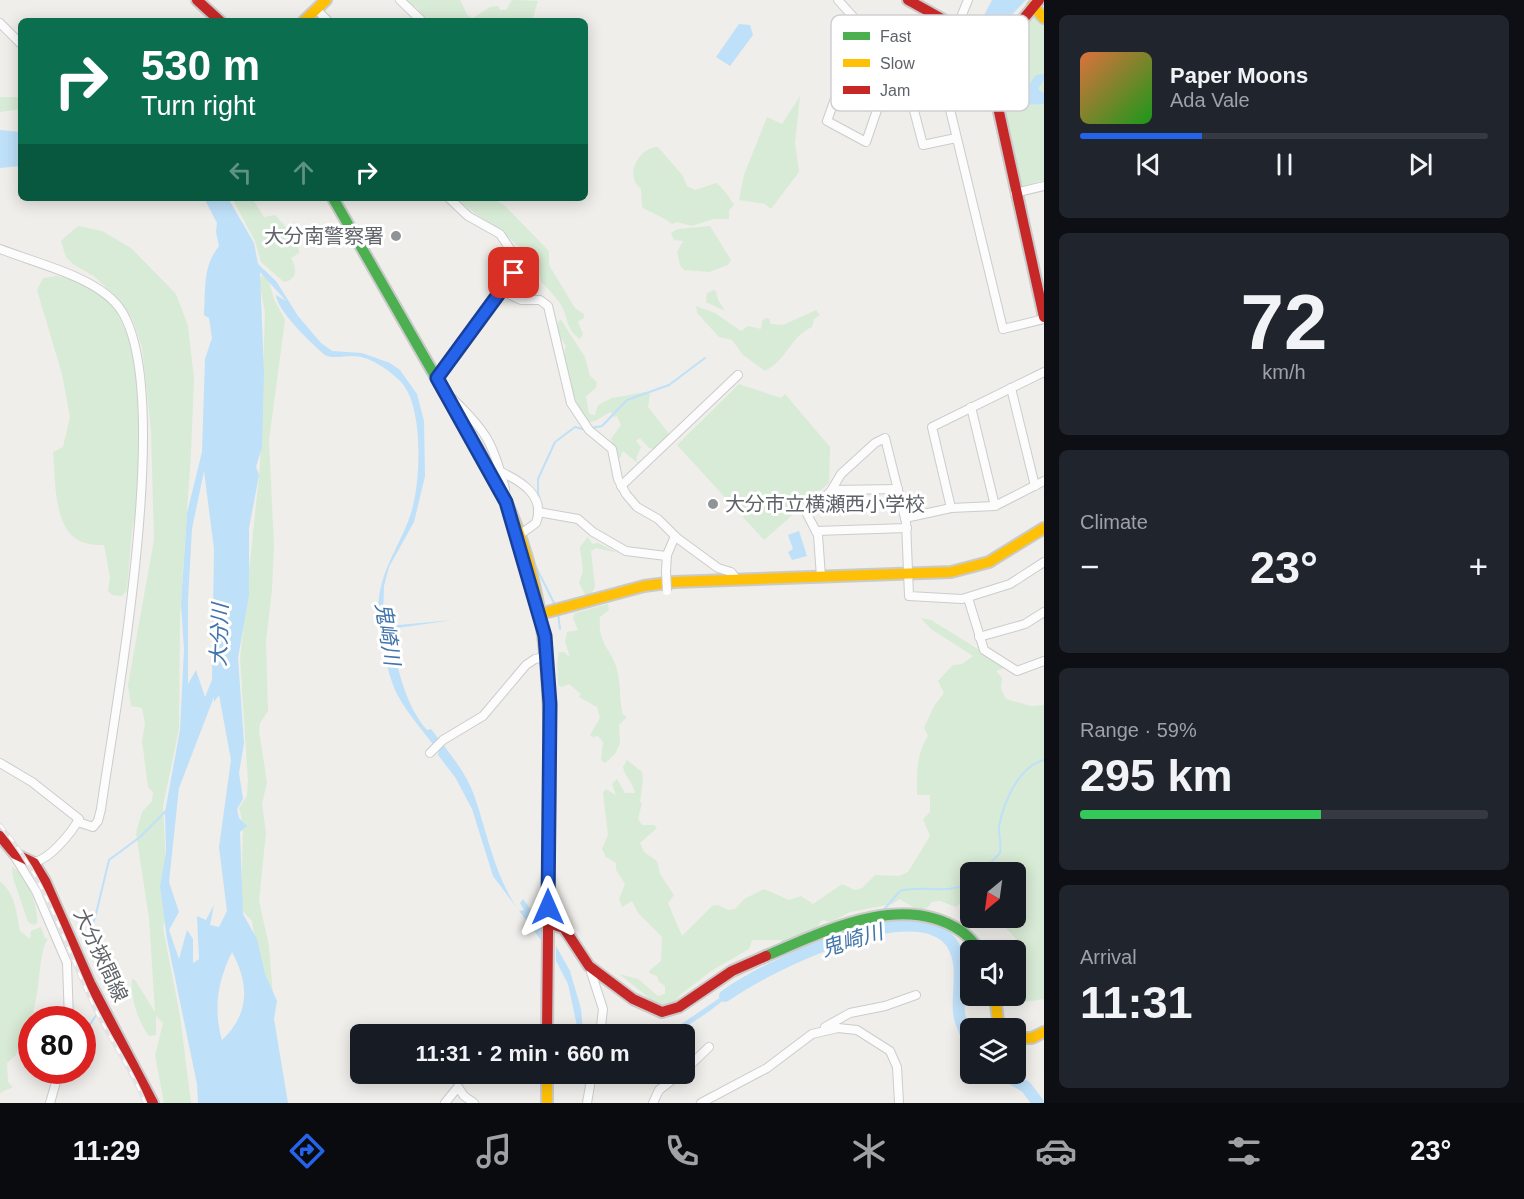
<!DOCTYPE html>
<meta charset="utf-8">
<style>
body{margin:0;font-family:Helvetica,"Noto Sans JP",sans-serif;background:#20242c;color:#f1f3f6;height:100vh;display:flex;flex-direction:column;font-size:22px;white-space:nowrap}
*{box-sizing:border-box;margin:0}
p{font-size:20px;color:#9ea1a6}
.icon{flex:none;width:33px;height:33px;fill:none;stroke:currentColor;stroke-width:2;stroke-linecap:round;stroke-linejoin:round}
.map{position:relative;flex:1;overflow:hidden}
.sheet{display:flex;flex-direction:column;gap:15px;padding:15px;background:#0d0f14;width:480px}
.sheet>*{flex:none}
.banner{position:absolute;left:18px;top:18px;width:570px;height:183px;border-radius:9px;box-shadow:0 3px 15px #0003;background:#0b6e4f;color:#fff;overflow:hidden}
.needle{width:39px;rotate:209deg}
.fabs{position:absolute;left:960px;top:862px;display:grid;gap:12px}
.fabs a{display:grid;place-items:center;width:66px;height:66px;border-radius:9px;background:#171b24;box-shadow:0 3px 15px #0003;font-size:30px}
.speed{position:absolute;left:18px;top:1006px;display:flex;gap:12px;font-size:30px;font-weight:700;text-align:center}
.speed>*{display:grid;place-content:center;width:78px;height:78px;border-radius:50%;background:#171b24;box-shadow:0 3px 15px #0003;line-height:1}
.speed .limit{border:9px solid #d22;background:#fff;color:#111}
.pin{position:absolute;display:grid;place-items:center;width:51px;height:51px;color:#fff;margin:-26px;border-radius:12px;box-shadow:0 3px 9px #0006}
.me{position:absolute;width:66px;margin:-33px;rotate:0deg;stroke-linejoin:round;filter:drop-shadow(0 0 4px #0008)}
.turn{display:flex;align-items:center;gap:21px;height:126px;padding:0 24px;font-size:27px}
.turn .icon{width:78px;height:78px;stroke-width:2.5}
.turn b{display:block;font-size:42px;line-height:51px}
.lanes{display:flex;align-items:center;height:57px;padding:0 24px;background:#0003;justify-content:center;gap:30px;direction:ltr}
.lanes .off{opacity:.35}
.big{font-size:45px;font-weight:700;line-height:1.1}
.sheet .card{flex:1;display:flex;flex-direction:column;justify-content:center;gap:9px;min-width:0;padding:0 21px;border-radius:9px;background:#20242c}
.sheet .dial{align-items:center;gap:0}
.dial b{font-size:78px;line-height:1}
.song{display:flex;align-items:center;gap:18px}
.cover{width:72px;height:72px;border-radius:9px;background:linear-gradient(135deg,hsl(20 70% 55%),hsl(120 70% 35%))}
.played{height:6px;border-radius:3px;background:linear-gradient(90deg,#2563eb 30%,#363941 30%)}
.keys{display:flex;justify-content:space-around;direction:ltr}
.heat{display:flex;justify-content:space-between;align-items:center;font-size:33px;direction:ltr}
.charge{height:9px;border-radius:4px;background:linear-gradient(90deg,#34c759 59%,#363941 0)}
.trip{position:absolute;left:350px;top:1024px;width:345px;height:60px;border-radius:9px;background:#171b24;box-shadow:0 3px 15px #0003;font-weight:700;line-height:60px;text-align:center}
.dock{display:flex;height:96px;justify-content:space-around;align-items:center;background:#090b0e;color:#9ea1a6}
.dock .icon{width:42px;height:42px}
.dock .current{color:#2563eb}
.dock b{font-size:27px;color:#f1f3f6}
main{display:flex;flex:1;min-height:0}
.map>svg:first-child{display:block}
.green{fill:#d8ebd6}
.water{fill:#bfe0f9;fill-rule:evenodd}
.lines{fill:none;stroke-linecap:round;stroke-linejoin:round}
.stream{stroke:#bfe0f9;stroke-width:2}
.river{stroke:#bfe0f9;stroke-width:12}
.street-casing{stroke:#cbcccc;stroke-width:10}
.fast-casing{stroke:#cacacb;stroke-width:14}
.slow-casing{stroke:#cacacb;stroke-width:14}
.jam-casing{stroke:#cacacb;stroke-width:14}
.street{stroke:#fdfcfc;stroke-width:8}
.fast{stroke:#4caf50;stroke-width:10}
.slow{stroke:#ffc107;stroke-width:10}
.jam{stroke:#c62828;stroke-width:10}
.rail-casing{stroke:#e4e4e4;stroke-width:4.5}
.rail{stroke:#fff;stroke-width:2;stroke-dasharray:7;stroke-linecap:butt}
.street-bridge-casing{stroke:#cbcccc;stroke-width:10;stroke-linecap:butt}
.street-bridge{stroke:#fdfcfc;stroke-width:8}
.route-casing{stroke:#184099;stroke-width:15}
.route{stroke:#2563eb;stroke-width:10}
.poi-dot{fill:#919496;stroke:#fff;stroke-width:2}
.labels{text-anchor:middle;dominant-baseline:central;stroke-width:6;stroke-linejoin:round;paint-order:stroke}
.poi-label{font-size:20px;fill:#5f6368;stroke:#fff;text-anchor:end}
.street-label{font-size:20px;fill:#5f6368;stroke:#fff}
.water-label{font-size:21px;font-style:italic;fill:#4174aa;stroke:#fff}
.key{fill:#fff;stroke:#cfd0d2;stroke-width:1.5}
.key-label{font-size:16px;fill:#5f6368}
</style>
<main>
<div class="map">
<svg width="1044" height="1103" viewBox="0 0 1044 1103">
<rect width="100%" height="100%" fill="#efeeea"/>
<g class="green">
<polygon points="405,0 460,0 468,16 473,18 490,7 498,6 500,10 506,10 512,0 538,1 532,21 427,21 417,8"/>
<path d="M1034,17L1044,24V180L1022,186L1018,183C1012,151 992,93 1001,62C1007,44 1022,30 1034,17Z"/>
<polygon points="800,96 795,143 799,172 771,209 765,204 739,200 744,175 767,117 782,124"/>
<polygon points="0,97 21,97 21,109 0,112"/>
<path d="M658,147L683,176L687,186L695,190L716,183C724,189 729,197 734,205L729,210V219H713L692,226L677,222L672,224C663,216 652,214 642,207L641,189C623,174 640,147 658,147Z"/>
<path d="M232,198H252L264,217L275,215C284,225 300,240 299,253L291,258C297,268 298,280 284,282L261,262L255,241Z"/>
<path d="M457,198H492L505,206L549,251V265L575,308L584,314V318L578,322L583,334L580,339C564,328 569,315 559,302C553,294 547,288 541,282C537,248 480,221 457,198Z"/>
<path d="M78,226L102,231L131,248L176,294L188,326L194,379L191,452L180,615L179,729L163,806L168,907L163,928L180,1016L191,1103H164L155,1055L163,1023L156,1016V1035L149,1036C138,1022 130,996 132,979L135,980L155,1012L149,918L136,833L142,812L152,801L153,792L148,787L142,741L145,723L142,708L131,706L128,685L154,540L151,430L142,347L132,318L113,294L95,277L73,264L66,257L61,241Z"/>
<polygon points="710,226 731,260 728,265 709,272 684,270 680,265 677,252 683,241 674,240 671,233 678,229"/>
<polygon points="262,275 268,278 274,299 285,320 269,440 274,546 272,590 266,641 268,711 260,723 259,731 267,782 262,804 266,832 259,901 269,946 273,996 259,964 252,921 241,909 243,825 239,808 247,796 248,781 240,659 260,466 265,313 259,280"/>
<path d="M57,276L85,283L113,305L133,345L139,398L141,485L132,530L127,590L122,596L112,595L108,591L110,577L104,545C98,545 91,545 85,543C52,533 56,480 53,452L63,447L70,417L62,374L37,290L43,278Z"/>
<polygon points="713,290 716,291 718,300 725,311 706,302 707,293"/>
<path d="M696,306L715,313L741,331L748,326L761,329L762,321L766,318L770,319V324L783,325L816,310L820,315L814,319L812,327C790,337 787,360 765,371L743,355L732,340L719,337L697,313Z"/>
<path d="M561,320L585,357L590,376L597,382L596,388L586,396L589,414L595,415L598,405L612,398L645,392L650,394L648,407L669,434L655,449L649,448L640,438L636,441L641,447L636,459L639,464L623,451L620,458L616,457L611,439L621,425L617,416L613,417L611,412C602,415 597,423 587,422C577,406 559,365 566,346L557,331L558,321Z"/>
<polygon points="739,384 781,398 785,394 830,447 829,483 764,540 677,445"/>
<polygon points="588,537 592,544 598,543 618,553 596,548 591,551 595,587 591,594 586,596 579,583 583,571 580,547"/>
<path d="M608,604L609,610L600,617C597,645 614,651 618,674C621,689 619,699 623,715L627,717L619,725L620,743L615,754L605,763L601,760L603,742L598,736L592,737L590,735L600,718L597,707L579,697L581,694L569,684L562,687L558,685C558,675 556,662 559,652H564L570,657L565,642L567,632L578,630L573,618L575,613Z"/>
<path d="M921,618L931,620L1002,664L1005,668L996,671L1002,678L1001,689L1006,699L1031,706L1044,705V999L1018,1003L1024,948L997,918H1016V873H970V895L956,907L940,901L932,902L927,908L919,911L900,899L892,904L850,912L831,922L822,920L811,935L776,948L782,940H752L749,949L711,971L680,995L672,1006L658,1005L619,974L638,979L658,996L665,994V986L659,982L657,976L649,973L650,970L661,961L662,937L638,913L632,901L622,907L619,899L625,884L616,870V863L606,857L602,849L608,835L603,793L606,789L616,795L612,784L617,779L625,793H635C633,782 625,777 623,767L627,760L642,772C644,776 641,796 640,802L642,803L638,819L642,825H654L657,828L640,843L644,852L657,861L660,874L674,895L668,903L682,936L712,906L718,905L728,910L735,909L744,899L764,889L789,900L801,896L813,904L842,884L855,890L862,888L875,875L899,876L908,872L930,836L923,819L930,812V795H917C917,773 916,755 928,736L924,728L934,706L944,693L938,681L953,665L962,664L973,656L931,629Z"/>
<path d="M12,867C28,875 38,906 37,923L34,925L28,922L13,878Z"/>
<path d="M0,881C16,895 16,912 20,931L30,939L31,931L41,927L45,938L48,939C39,947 40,993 33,1011L40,1017L45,1015L46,1019L32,1020L31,1035L22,1034L16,1055L7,1063L8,1082L13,1087L0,1093Z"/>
</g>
<g class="water">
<polygon points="992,0 1026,0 997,30 982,19"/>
<polygon points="739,24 750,25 753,35 730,66 716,57"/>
<polygon points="1044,74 1044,80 1038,89 1044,93 1044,104 1021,105 1017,86 1028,86 1036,75"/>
<polygon points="0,130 21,132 21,166 0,168"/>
<path d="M204,198H228L254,243L258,264L276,281L298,316L321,343L332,351L362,353L390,363L400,370L417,394L424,421L425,476L414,522L389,567L384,586L383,617L388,626L453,620L390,629C396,662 404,704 427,730L431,729C446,749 465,770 474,795C488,835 494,875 519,911L524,910L520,903L523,899L543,926V943L493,876L472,809L455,777L438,755L439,752C425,733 408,715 397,694C388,677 378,629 378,610C379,571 398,550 410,516C421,486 425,403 399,380C387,369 370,356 352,356C343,356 333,359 325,355C312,344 277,311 276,295L286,301L260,272L264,374L262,447L256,467L259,475L249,528V595L238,658L244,743L239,773L243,799L237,809L239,818L247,826L240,832L243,914L257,939L265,974L277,1001L274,1019L288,1103H198L197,1084L167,939L160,886L166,852L165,812L180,730L184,649L181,604L187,513L202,452L205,359L212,338L209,318L204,315C206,288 202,268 219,246L216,232L217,223ZM204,471L214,549L212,680L205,697L196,670L188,684V599L192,529ZM219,695L231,760L219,847L227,911L219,927L210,925L214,905L206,920L197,916L199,959L193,963V939L187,930L179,959L169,930L179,912L169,882L179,788L214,697V702ZM232,952C250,985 249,1015 222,1040C213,1009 218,980 232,952Z"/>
<polygon points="799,531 807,556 792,560 788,552 793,549 788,535"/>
<polygon points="556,946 570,971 581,1009 583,1030 588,1035 579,1035 568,984 556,961"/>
<path d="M739,985C733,996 679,1035 665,1035Z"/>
</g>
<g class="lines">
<g class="stream">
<polyline points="591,428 602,426 627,400 669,385 705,358"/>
<polyline points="542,509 538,493 538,479 555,442 575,427 586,430"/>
<polyline points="535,565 556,607"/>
<polyline points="558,613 560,629"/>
<path d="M981,873L1000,853C1002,844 998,835 999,826C1004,801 1019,766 1044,760"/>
<path d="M881,913L900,891C924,884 947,896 970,882"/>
<polyline points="871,930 875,923"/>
<polyline points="85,944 95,918 109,860 140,837 167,810"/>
<polyline points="82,1037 100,1009"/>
<polyline points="54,1103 57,1091"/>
</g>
<g class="river">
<path d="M725,996C762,969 919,889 953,945C965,966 957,990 959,1013C960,1023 966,1033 970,1043"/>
<polyline points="1004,1074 1026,1087 1038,1103"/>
</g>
<g class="street-casing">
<g id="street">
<polyline points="400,0 422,21"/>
<polyline points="838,0 856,20 940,68 968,0"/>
<polyline points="317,10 328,21"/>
<polyline points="0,23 21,44"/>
<polyline points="862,24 827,121 866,142 887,81 896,84 913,52"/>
<polyline points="849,60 887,81"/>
<polyline points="940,68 1003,329 1044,319"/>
<polyline points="896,84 910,95 923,145 956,138"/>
<polyline points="1015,193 1044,186"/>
<path d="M0,249C35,263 94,276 118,306C177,381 115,708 101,809L98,821L93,827L78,822"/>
<polyline points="502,291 521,300 540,300 548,306 571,403 589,430 612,449 618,479 626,494 637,507 658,519 677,538 718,568 731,572 737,580"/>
<polyline points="437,378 468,332 501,293 518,261 500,234 468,216 449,198"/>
<polyline points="1011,388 1035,486"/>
<path d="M452,398C486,431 493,442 505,489"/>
<polyline points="971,407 995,506"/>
<path d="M501,472C521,481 546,496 536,523L518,536"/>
<polyline points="621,486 738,375"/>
<polyline points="832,490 898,489"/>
<polyline points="951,508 932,427 1044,372"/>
<polyline points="538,512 578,519 593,532 626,551 666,556"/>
<polyline points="905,518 951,508 995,506 1044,481"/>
<polyline points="816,531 907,528"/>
<polyline points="666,571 667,555 675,536"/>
<polyline points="821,577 818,535 807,514 831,491 841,474 875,443 885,438 906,522 909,596 962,599 1010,584 1044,562"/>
<polyline points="968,598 984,650 1017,671 1044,661"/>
<polyline points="979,637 1025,624 1044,612"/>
<polyline points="430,753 443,740 483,716 526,665 535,659 548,656"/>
<path d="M0,763L32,782L79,819C72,832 48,862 32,862"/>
<polyline points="12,852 36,891 67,963 69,1020"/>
<polyline points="593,969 591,972 603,1009 600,1035"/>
<polyline points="825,1027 850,1013 885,1006 916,995"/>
<polyline points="684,1071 709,1047"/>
<polyline points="50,1103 56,1082 63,1071"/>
<polyline points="445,1103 458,1087 464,1096 474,1103"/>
<polyline points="587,1103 592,1074"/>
<polyline points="653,1103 659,1090 680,1074"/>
<polyline points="701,1103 767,1068 812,1034 838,1028 857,1030 890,1051 897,1067 899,1103"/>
</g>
</g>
<g class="fast-casing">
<g id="fast">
<polyline points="333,198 450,402"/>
<path d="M766,956C823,932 902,891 961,931C969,936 975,945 981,951"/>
</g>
</g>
<g class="slow-casing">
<g id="slow">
<polyline points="1033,6 1044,18"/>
<polyline points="304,21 326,0"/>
<path d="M450,402C467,432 487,462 502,493C555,600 550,718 549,834"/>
<polyline points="540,614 644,586 674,582 951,572 989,562 1044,528"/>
<polyline points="995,996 998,1021 1002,1029"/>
<polyline points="1016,1038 1032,1038 1044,1032"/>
<polyline points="547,1074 547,1103"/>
</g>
</g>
<g class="jam-casing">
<g id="jam">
<polyline points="197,0 220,21"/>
<polyline points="908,0 998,50"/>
<polyline points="1039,0 1001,46 992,80 1044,317"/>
<polyline points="0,836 15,854 34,863 45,881 90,983 153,1103"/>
<polyline points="548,923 564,928 589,966 633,999 662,1012 679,1007 732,971 766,956"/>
<polyline points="547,1035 549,834"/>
</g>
</g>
<use href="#street" class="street"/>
<use href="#fast" class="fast"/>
<use href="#slow" class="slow"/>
<use href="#jam" class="jam"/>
<g class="rail-casing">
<path id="rail" d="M0,825C45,876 64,944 93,1005C109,1038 131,1068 145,1103"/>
</g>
<use href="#rail" class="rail"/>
<g class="street-bridge-casing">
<polyline id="street-bridge" points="666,571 667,591"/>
</g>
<use href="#street-bridge" class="street-bridge"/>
</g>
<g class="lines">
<g class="route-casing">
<polyline id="route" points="514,273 437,378 506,502 545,636 550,704 548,907"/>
</g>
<use href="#route" class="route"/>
</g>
<g class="poi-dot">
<circle cx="396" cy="236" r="6"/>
<circle cx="713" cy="504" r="6"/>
</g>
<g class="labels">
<g class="poi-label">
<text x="384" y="236">大分南警察署</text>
<text x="725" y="504" text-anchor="start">大分市立横瀬西小学校</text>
</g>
<g class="street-label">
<text transform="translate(101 955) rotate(65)">大分挾間線</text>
</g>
<g class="water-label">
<text transform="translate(388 634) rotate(81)">鬼崎川</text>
<text transform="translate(219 635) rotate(-88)">大分川</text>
<text transform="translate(852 940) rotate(-17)">鬼崎川</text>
</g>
</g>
<rect x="831" y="15" width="198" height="96" rx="9" class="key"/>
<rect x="843" y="32" width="27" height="8" fill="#4caf50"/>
<rect x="843" y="59" width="27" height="8" fill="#ffc107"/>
<rect x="843" y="86" width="27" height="8" fill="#c62828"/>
<g class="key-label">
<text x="880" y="42">Fast</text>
<text x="880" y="69">Slow</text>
<text x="880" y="96">Jam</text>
</g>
</svg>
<div class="fabs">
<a><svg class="needle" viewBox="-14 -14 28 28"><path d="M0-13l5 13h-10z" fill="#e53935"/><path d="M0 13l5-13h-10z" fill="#9ea1a6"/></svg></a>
<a><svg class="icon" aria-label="sound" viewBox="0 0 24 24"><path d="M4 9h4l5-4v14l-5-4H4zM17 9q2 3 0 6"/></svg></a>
<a><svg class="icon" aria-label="layers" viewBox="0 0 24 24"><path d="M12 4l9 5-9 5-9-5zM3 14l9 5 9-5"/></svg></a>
</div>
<div class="speed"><div class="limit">80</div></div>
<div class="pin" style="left:514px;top:273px;background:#d93025"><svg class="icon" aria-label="arrive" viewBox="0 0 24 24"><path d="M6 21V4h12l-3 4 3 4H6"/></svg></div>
<svg class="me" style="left:548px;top:907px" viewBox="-20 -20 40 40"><path d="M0-17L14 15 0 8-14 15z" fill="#2563eb" stroke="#fff" stroke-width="4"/></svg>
<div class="trip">11:31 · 2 min · 660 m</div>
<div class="banner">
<div class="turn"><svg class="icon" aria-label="right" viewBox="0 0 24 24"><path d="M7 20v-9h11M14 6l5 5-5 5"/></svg><div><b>530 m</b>Turn right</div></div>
<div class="lanes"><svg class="icon off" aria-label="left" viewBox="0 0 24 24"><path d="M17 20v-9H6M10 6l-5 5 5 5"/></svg><svg class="icon off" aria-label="ahead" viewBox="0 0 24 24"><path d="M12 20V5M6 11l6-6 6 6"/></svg><svg class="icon" aria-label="right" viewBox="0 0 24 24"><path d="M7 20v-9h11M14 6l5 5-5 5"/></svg></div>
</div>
</div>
<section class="sheet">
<div class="card">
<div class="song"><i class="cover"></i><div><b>Paper Moons</b><p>Ada Vale</p></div></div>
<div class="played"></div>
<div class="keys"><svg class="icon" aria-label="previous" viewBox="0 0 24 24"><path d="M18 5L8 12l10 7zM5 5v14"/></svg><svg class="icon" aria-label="pause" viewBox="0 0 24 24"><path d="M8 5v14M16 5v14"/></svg><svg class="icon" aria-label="next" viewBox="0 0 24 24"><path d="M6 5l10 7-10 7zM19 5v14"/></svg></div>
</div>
<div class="card dial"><b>72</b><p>km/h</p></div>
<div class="card"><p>Climate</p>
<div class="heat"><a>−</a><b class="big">23°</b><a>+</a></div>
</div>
<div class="card"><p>Range · 59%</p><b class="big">295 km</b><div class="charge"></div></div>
<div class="card"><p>Arrival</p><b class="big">11:31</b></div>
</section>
</main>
<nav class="dock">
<b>11:29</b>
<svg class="icon current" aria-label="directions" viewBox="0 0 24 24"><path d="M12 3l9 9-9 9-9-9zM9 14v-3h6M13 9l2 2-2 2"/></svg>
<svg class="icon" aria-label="music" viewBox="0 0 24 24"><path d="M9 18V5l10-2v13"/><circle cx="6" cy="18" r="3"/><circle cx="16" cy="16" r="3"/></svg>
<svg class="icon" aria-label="phone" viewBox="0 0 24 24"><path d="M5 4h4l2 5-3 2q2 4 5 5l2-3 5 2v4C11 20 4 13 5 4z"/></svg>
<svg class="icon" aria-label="climate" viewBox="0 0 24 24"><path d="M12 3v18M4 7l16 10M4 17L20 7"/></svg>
<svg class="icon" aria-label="car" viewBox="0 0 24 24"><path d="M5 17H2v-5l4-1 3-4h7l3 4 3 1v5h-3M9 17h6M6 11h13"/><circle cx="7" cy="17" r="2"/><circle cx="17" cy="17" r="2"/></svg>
<svg class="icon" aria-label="filters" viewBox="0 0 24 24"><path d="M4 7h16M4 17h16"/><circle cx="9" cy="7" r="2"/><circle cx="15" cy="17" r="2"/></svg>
<b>23°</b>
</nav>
